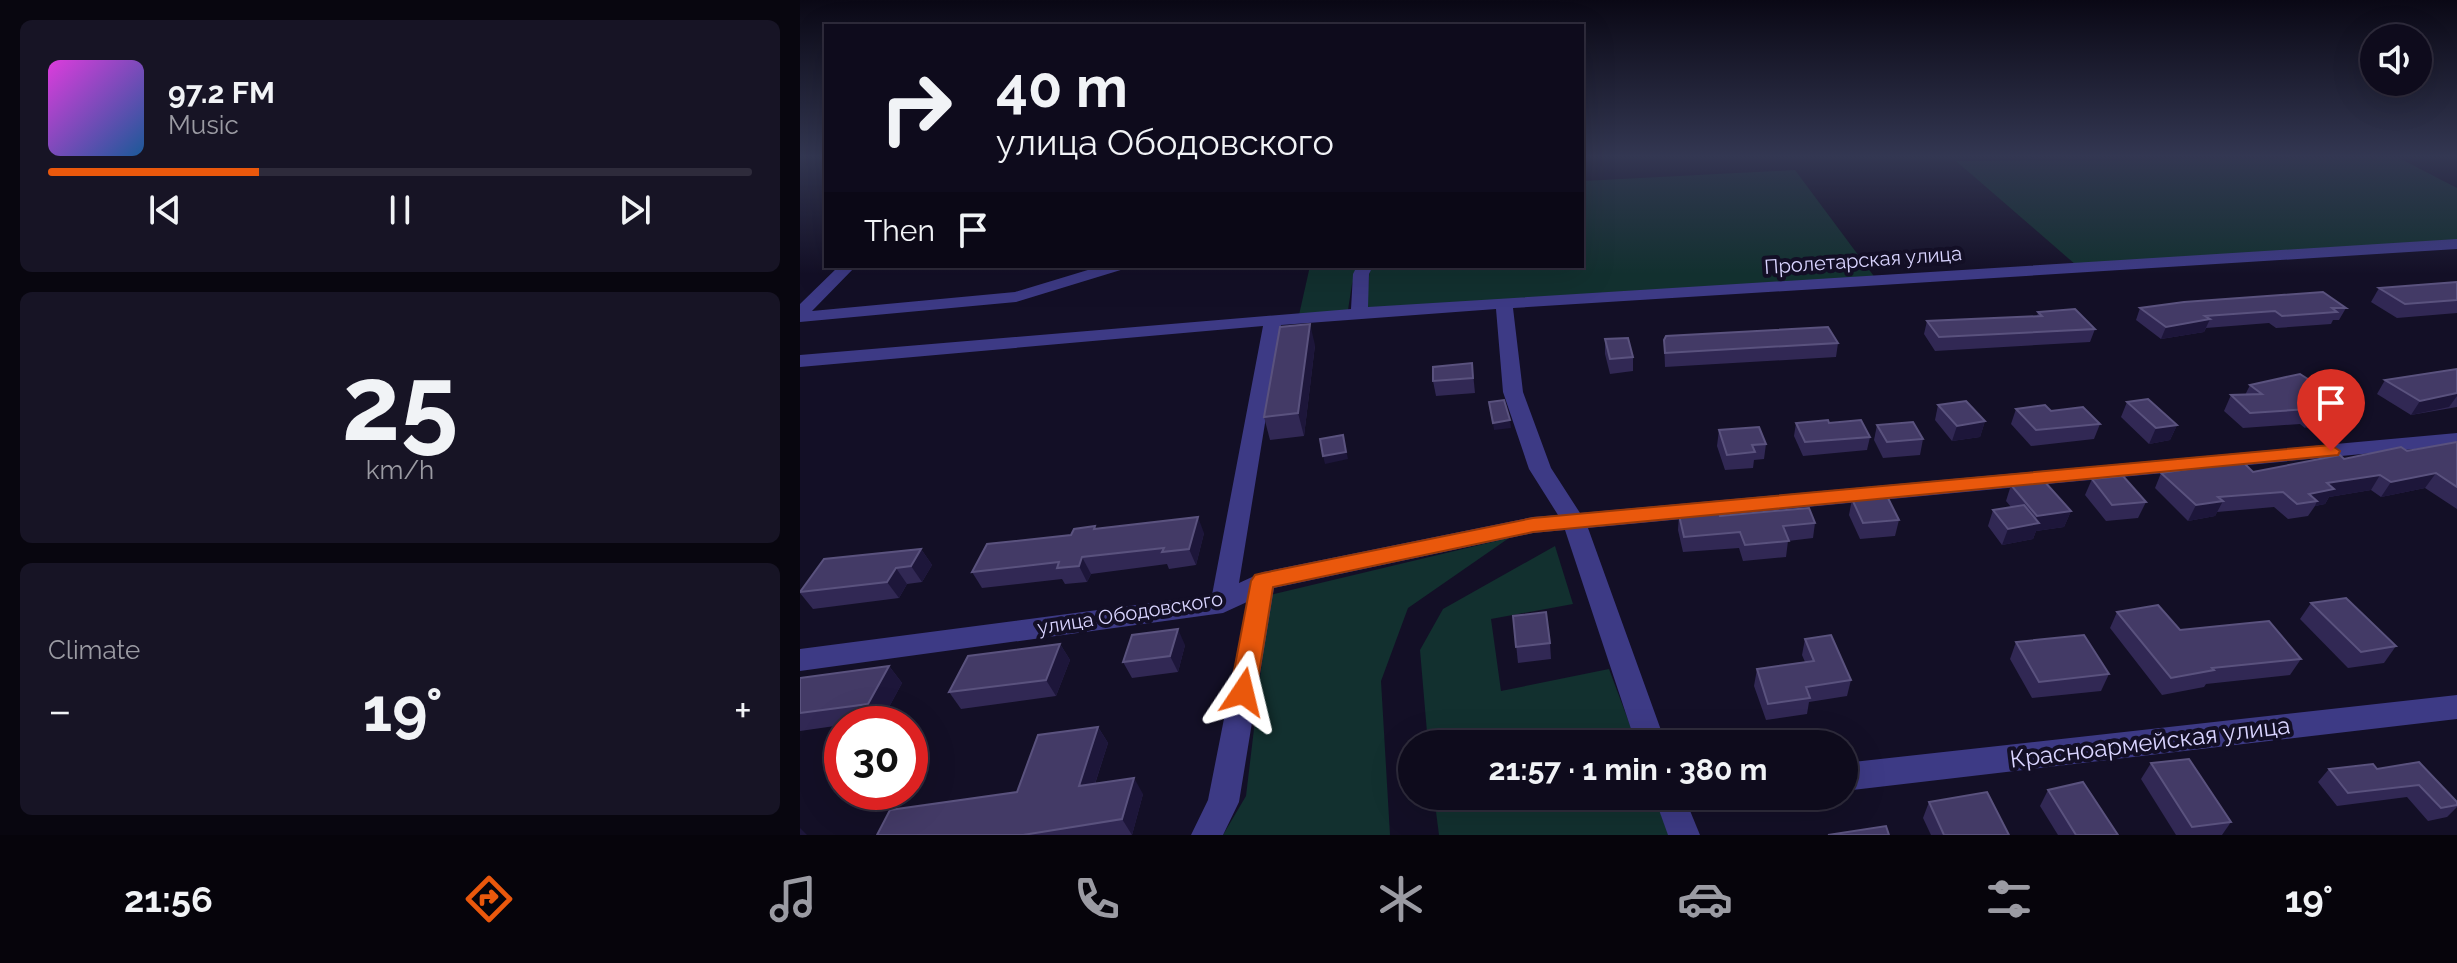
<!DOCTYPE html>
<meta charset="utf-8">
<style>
body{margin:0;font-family:Raleway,sans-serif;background:#171425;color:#f1f3f6;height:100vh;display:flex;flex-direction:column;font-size:30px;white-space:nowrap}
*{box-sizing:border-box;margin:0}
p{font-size:26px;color:#9b9ba3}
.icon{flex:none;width:44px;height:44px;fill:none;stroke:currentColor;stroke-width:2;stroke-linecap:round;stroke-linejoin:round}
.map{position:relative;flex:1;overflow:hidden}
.sheet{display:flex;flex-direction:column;gap:20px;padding:20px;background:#08060f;width:800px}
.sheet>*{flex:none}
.hud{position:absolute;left:24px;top:24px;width:760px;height:244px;border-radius:0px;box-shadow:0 8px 32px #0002,0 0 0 2px #2e2b3b;background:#0e0b1c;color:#f1f3f6;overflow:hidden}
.buttons{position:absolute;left:1560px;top:24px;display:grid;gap:16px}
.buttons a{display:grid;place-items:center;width:72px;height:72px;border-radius:50%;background:#0e0b1c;box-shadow:0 8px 32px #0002,0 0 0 2px #2e2b3b;font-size:40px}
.speed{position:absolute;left:24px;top:706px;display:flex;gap:16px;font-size:40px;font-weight:700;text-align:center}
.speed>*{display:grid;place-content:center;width:104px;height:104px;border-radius:50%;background:#0e0b1c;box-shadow:0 8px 32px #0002,0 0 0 2px #2e2b3b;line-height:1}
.speed .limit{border:12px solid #d22;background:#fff;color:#111}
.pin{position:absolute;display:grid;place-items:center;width:68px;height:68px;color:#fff;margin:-82px -34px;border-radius:50% 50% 50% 0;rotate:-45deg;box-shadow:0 0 8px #0007}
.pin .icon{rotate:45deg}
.me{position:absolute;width:88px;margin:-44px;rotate:10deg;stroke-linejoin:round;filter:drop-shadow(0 0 6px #0008)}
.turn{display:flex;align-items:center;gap:28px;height:168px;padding:0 40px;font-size:36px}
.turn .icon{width:104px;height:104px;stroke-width:2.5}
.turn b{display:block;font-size:56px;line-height:68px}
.then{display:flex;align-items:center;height:76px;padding:0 40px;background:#0003;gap:16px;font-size:30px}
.big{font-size:60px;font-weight:700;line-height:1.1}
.sheet .widget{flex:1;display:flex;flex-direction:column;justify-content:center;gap:12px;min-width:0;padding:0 28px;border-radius:12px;background:#171425}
.sheet .dial{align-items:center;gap:0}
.dial b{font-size:104px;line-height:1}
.song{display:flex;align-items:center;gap:24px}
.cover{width:96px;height:96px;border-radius:12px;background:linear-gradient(135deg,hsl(300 70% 55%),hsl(210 70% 35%))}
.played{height:8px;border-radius:4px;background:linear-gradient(90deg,#ea580c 30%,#2e2b3b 30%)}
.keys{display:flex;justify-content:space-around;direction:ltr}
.heat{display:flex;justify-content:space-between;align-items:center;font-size:44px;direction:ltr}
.trip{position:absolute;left:598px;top:730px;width:460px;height:80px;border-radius:40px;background:#0e0b1c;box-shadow:0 8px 32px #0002,0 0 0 2px #2e2b3b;font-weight:700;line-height:80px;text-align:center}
.tabs{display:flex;height:128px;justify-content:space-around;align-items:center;background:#06040b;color:#9b9ba3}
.tabs .icon{width:56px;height:56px}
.tabs .current{color:#ea580c}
.tabs b{font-size:36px;color:#f1f3f6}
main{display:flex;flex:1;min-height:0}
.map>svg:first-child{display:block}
.green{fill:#12302f}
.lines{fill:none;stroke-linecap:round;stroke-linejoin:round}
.minor{fill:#3d3a85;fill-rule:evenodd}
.wall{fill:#312854}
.shaded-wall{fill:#1d163a}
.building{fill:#433a66;stroke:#5a527e;stroke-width:2}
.route{fill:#ea580c;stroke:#983908;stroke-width:2}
.labels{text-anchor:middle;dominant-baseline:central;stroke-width:8;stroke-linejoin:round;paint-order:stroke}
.street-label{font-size:20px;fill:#d9d4ff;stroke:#130f26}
.near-street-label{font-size:24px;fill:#d9d4ff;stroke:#130f26}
</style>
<main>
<section class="sheet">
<div class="widget">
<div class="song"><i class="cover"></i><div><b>97.2 FM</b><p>Music</p></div></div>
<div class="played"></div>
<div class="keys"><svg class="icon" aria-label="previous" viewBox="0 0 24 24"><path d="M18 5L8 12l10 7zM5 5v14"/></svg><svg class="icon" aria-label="pause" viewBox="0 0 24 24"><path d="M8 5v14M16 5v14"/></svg><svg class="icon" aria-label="next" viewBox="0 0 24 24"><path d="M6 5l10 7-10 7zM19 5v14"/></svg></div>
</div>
<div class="widget dial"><b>25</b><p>km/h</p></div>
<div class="widget"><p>Climate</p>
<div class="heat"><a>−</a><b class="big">19°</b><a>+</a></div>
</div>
</section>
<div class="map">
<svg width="1657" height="835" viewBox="0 0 1657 835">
<rect width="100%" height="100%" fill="#130f26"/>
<g class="green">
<polygon points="1597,157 1657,188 1657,241 1276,265 1156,161"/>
<polygon points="995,170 1076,279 566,309 570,266 782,266 782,181"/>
<polygon points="510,266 560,266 552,284 548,310 499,315"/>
<polygon points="709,538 608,608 581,681 590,835 423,835 446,796 470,595"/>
<polygon points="755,546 773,604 691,619 701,691 809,669 837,744 628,744 620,650 643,609"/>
<polygon points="634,796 856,796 871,835 639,835"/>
</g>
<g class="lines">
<g class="minor">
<path d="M1657,239V249L713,308L723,392L751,468L780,513L1657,433V445L788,528L866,744H836L765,530L733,533L474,588L439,802L423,835H391L408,800L447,602L423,613L0,671V649L412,595L463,326L0,367V355L551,309L553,274L557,266H573L569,274L568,307ZM696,309L703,392L729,469L758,515L733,517L463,572L439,583L481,325Z"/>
<polygon points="39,266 56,266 12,311 215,292 301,266 326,266 324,269 216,302 0,322 0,304"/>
<polygon points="1657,695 1657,719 1044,791 1044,763"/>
<polygon points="854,796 884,796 900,835 868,835"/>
</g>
</g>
<g class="wall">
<polygon points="1657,282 1657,313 1597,318 1571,302 1579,288"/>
<polygon points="1340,308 1546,308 1539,320 1533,320 1531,324 1476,328 1469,323 1406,328 1404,332 1361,339 1336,320"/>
<polygon points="1238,312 1295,329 1290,342 1135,351 1124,334 1127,321 1237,317"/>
<polygon points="805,339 833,357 833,371 810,374 805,354"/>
<polygon points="864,340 1038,343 1036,357 865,367"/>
<polygon points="515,345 504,436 470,440 464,417"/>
<polygon points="672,363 675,393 636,396 633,381"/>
<polygon points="1657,369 1657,407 1611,415 1577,394 1585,380"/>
<polygon points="1450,385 1549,405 1540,420 1505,428 1500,424 1443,428 1424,411 1431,395 1445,395"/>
<polygon points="1327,402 1377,425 1370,440 1349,444 1321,417"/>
<polygon points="1138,405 1185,421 1180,437 1152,441 1135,420"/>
<polygon points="1216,409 1251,411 1300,424 1294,439 1231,446 1211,424"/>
<polygon points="996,423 1029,423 1070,437 1067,450 1003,456 994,436"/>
<polygon points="1077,425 1123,439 1120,455 1083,458 1074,440"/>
<polygon points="919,430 966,444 964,459 954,460 953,468 925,470 917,446"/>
<polygon points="1657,442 1657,509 1625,488 1581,497 1571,490 1529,497 1525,504 1515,506 1508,516 1488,519 1474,507 1417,512 1415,516 1388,521 1355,488 1361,473 1453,472 1607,451"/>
<polygon points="1292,479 1346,502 1338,518 1306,521 1285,495"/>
<polygon points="1211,485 1271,511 1264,527 1236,531 1233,539 1202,545 1188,526 1193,510 1211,507 1206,501"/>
<polygon points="1052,499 1099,520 1095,536 1060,539 1049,515"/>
<polygon points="879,515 920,516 1015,523 1013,538 988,541 986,557 943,561 939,548 883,552 878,530"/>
<polygon points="297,529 404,533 396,565 369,569 367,564 291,574 287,582 265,584 262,579 182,588 172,572 271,535"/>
<polygon points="121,549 132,565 122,582 107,584 99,598 13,609 0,593"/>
<polygon points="1511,603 1596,646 1584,663 1548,668 1500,619"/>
<polygon points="1317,612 1380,630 1501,659 1490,675 1406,684 1404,687 1362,695 1310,628"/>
<polygon points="713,616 750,643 751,659 718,663"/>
<polygon points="1005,639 1051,680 1047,696 1009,702 1007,714 966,720 954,686 957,669 1005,662 1002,655"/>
<polygon points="1216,642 1309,674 1301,691 1232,698 1210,659"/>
<polygon points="260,644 270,660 256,696 161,709 149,692"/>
<polygon points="385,645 378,672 332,678 323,662"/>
<polygon points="89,666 102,683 82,720 53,724 42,724 42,725 0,731 0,678"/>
<polygon points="298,727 308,743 295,784 343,794 332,835 77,835 217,792"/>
<polygon points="1619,762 1657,802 1657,807 1647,817 1628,821 1607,797 1537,806 1518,782 1529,769 1577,769"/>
<polygon points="1351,763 1431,822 1422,835 1376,835 1341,779"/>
<polygon points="1248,790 1318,835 1258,835 1240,806"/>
<polygon points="1129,802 1209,835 1131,835 1123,818"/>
</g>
<g class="shaded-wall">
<polygon points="1410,319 1404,332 1361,339 1366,327"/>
<polygon points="510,324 515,345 504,436 498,413"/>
<polygon points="1657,393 1657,396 1649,407 1611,415 1620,401"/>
<polygon points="1549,405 1540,420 1505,428 1513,413"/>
<polygon points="710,420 711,428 694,430 693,423"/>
<polygon points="1185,421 1180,437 1152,441 1157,426"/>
<polygon points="1377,425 1370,440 1349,444 1356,428"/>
<polygon points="543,435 548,459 525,464 523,456"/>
<polygon points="1636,473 1625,488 1581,497 1591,482"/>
<polygon points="1580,475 1571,490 1529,497 1525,504 1515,506 1517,501 1509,494 1527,483"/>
<polygon points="1423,501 1415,516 1388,521 1396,505"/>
<polygon points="1271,511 1264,527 1236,531 1233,539 1202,545 1208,529 1234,524 1237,516"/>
<polygon points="398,517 404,533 396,565 389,549"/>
<polygon points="121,549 132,565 122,582 111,566"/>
<polygon points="282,557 291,574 287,582 279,566"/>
<polygon points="96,568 107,584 99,598 87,582"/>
<polygon points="378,629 385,645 378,672 370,656"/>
<polygon points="260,644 270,660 256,696 246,680"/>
<polygon points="89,666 102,683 82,720 68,704"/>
<polygon points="298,727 308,743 289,802 279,786"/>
<polygon points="334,778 343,794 332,835 322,819"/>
<polygon points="0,828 7,835 0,835"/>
</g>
<g class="building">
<polygon points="1657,282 1657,300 1605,304 1579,288"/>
<polygon points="1523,292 1546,308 1532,308 1537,312 1482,316 1475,311 1405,316 1410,319 1366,327 1340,308 1384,302"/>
<polygon points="1275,309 1295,329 1139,337 1127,321 1242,316 1238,312"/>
<polygon points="510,324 498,413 464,417 480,327"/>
<polygon points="1028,327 1038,343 865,353 864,340 866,336"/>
<polygon points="828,338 833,357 810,359 805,339"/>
<polygon points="672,363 673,378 633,381 633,367"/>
<polygon points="1657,369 1657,393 1620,401 1585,380"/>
<polygon points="1500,374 1549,405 1513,413 1508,409 1450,413 1431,395 1462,394 1450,385"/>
<polygon points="1348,399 1377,425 1356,428 1327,402"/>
<polygon points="704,400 710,420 693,423 689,402"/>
<polygon points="1166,401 1185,421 1157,426 1138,405"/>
<polygon points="1245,405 1251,411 1283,407 1300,424 1236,430 1216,409"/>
<polygon points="1028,420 1029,423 1061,420 1070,437 1005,442 996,423"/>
<polygon points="1113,422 1123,439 1087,442 1077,425"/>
<polygon points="959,427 966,444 952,445 955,452 927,455 919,430"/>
<polygon points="543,435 546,452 523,456 520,439"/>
<polygon points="1657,442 1657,487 1636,473 1591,482 1580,475 1527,483 1534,489 1509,494 1517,501 1497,504 1483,492 1418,497 1423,501 1396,505 1361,473 1442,461 1453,472 1540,455 1544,459 1601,447 1607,451"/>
<polygon points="1323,476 1346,502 1312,505 1292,479"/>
<polygon points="1244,481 1271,511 1237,516 1211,485"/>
<polygon points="1087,496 1099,520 1063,523 1052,499"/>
<polygon points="1224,505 1239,523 1208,529 1193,510"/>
<polygon points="1009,508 1015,523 983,526 989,541 945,545 940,532 884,537 879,515 919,511 920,516"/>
<polygon points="398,517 389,549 362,552 364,548 282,557 279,566 257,568 259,562 172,572 187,544 271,535 274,529 295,526 294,529"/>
<polygon points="121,549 111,566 96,568 87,582 0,592 24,559"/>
<polygon points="1546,598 1596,646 1561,652 1511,603"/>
<polygon points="1358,605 1380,630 1469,621 1501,659 1412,668 1414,670 1371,678 1317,612"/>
<polygon points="746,612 750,643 716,647 713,616"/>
<polygon points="378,629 370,656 323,662 332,635"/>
<polygon points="1031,635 1051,680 1006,687 1010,698 968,704 957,669 1014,661 1005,639"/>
<polygon points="1284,635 1309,674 1239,682 1216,642"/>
<polygon points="260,644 246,680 149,692 168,656"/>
<polygon points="89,666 68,704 0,713 0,678"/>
<polygon points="298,727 279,786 334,778 322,819 223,835 77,835 90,810 217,792 238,735"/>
<polygon points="1389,759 1431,822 1392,827 1351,763"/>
<polygon points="1619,762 1657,802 1657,805 1641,808 1619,785 1548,793 1529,769 1573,764 1577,769"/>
<polygon points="1283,782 1318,835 1276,835 1248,790"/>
<polygon points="1187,792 1209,835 1144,835 1129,802"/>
<polygon points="1086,826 1089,835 1028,835"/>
</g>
<linearGradient id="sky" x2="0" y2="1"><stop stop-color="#0a0815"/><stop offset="0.57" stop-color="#333752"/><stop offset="1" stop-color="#333752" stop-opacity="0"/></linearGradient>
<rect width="1657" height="274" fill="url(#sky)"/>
<polygon class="route" points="1531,445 1540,451 1538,455 733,532 473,587 456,692 452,699 443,702 434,699 430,692 451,581 455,575 463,573 733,518"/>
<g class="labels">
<g class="street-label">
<text transform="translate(1063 260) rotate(-4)">Пролетарская улица</text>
<text transform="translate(330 613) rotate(-9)">улица Ободовского</text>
</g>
<g class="near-street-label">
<text transform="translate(1350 742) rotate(-7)">Красноармейская улица</text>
</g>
</g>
</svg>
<div class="buttons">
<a><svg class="icon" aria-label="sound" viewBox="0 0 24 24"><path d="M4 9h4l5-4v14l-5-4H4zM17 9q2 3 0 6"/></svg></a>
</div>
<div class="speed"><div class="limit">30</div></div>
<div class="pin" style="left:1531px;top:451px;background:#d93025"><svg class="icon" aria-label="arrive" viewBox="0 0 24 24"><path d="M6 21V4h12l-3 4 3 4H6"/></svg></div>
<svg class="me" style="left:443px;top:692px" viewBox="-20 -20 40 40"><path d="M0-17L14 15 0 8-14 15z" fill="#ea580c" stroke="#fff" stroke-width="4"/></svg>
<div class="trip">21:57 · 1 min · 380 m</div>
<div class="hud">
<div class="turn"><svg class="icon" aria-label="right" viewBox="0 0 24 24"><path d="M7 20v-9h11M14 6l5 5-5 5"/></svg><div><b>40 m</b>улица Ободовского</div></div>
<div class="then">Then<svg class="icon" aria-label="arrive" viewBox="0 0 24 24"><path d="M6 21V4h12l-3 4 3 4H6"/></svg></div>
</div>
</div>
</main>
<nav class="tabs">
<b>21:56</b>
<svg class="icon current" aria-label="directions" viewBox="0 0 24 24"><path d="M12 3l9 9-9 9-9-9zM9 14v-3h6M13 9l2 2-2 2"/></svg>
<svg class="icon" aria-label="music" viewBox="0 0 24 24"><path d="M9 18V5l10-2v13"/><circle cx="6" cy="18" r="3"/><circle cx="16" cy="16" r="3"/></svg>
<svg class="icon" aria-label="phone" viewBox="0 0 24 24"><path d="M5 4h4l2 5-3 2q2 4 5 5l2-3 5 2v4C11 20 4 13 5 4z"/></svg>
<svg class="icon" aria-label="climate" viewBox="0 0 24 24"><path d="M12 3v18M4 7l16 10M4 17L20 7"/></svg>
<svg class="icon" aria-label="car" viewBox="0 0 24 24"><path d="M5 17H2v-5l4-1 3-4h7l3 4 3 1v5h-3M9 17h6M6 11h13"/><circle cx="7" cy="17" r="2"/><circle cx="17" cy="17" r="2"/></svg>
<svg class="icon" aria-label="filters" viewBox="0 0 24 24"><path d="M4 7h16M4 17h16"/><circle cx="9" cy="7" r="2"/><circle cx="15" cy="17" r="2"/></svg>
<b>19°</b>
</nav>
